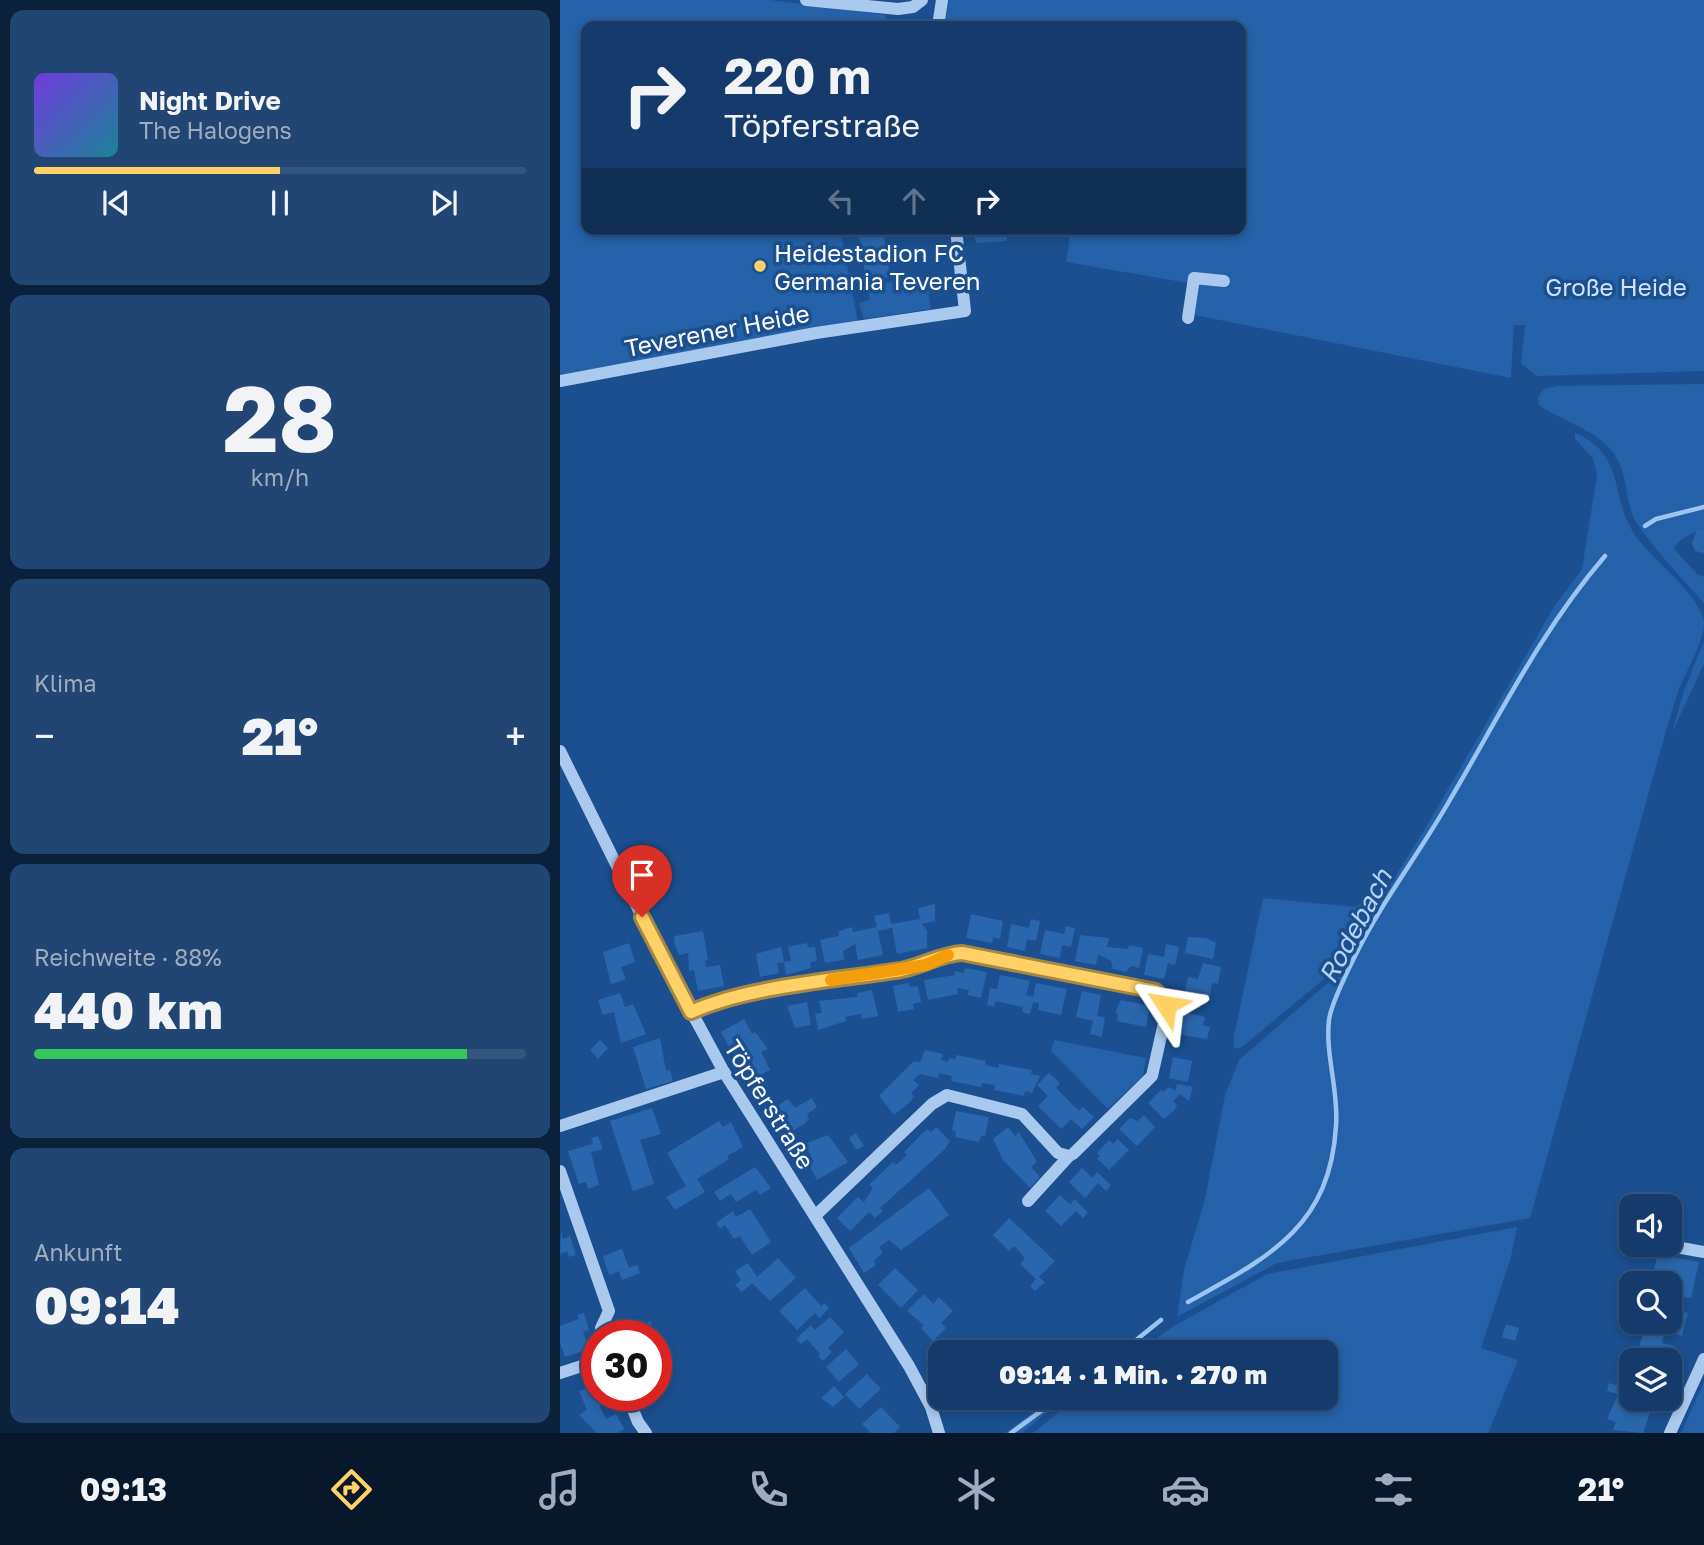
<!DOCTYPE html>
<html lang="de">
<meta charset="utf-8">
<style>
body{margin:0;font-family:"Golos Text",sans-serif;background:#214673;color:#f1f3f6;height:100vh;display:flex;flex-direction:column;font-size:26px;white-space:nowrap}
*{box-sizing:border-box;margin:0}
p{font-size:23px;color:#9dadc1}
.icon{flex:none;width:38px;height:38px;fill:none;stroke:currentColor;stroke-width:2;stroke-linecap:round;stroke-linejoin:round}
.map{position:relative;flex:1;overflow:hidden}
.side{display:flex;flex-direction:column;gap:10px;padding:10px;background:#0b203b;width:560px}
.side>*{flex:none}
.top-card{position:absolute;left:21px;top:21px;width:665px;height:214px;border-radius:14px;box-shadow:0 4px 10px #0003,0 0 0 2px #33557e;background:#143b6b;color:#f1f3f6;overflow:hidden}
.fabs{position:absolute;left:1059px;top:1194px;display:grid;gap:14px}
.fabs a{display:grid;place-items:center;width:63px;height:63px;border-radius:14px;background:#143b6b;box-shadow:0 4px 10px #0003,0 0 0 2px #33557e;font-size:35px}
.speed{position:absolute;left:21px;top:1320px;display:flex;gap:14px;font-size:35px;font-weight:700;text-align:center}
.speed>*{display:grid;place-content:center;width:91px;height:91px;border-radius:50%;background:#143b6b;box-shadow:0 4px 10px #0003,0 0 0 2px #33557e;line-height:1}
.speed .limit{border:10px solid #d22;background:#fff;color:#111}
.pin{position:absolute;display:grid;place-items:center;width:60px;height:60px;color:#fff;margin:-72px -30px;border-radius:50% 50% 50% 0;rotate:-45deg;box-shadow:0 0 7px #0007}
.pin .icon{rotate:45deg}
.me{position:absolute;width:77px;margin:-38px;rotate:303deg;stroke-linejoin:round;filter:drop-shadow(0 0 5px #0008)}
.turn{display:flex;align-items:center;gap:24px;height:147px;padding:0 28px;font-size:32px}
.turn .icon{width:91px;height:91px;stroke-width:2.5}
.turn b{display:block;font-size:49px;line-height:60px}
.lanes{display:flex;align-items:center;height:66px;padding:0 28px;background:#0003;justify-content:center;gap:35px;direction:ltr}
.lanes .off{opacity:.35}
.big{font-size:52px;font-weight:800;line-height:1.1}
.side .widget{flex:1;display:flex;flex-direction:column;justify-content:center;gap:10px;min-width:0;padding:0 24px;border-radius:14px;background:#214673}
.side .dial{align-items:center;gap:0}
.dial b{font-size:91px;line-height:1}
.song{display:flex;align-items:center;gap:21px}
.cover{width:84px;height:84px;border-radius:10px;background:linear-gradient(135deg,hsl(260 70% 55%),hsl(190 70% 35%))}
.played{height:7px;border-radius:4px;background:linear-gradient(90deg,#ffd166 50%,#33557e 50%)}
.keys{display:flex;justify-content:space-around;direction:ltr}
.heat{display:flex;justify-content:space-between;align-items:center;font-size:38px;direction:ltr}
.charge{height:10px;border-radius:5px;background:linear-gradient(90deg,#34c759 88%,#33557e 0)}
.trip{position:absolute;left:368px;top:1340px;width:410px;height:70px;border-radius:14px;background:#143b6b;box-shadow:0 4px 10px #0003,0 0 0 2px #33557e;font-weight:800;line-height:70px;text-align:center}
.tabs{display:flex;height:112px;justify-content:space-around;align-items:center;background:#08182b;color:#9dadc1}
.tabs .icon{width:49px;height:49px}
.tabs .current{color:#ffd166}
.tabs b{font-size:32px;color:#f1f3f6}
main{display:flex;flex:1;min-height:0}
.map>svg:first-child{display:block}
.green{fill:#2461a8}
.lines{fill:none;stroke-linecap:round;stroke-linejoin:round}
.stream{stroke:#9cc4f0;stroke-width:4.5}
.building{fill:#2a66ad}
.minor{stroke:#a9c9ee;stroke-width:12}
.route-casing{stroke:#a68842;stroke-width:18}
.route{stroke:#ffd166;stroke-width:12}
.slow{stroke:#f59e0b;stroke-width:12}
.poi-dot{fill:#ffd166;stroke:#1b4f8f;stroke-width:2.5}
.labels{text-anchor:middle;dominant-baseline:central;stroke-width:7;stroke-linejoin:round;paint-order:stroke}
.poi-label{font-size:24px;fill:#fff;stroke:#1b4f8f;text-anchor:start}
.park-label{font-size:24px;fill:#cfe3fa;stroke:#1b4f8f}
.street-label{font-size:24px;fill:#fff;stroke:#1b4f8f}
.water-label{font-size:26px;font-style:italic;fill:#b5d3f5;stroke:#1b4f8f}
</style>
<main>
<section class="side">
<div class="widget">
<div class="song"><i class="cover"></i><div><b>Night Drive</b><p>The Halogens</p></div></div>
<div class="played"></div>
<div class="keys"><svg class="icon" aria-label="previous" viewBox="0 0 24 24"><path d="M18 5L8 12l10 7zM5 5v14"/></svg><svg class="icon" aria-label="pause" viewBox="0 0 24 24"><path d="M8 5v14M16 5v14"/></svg><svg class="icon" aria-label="next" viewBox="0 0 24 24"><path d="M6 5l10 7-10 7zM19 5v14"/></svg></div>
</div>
<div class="widget dial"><b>28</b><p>km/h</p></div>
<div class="widget"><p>Klima</p>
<div class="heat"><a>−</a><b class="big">21°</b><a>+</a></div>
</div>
<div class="widget"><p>Reichweite · 88%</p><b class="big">440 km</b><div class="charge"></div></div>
<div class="widget"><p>Ankunft</p><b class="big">09:14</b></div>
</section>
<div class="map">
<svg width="1144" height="1433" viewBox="0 0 1144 1433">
<rect width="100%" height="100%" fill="#1b4f8f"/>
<g class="green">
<polygon points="0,0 210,0 326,15 326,24 338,26 26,26 26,229 280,229 298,322 0,375"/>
<polygon points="385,0 1144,0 1144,371 976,376 961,363 965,325 954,325 951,378 624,313 628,283 506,262 511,229 681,229 681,26 383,26"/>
<polygon points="332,282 343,286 367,282 371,309 304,319 299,303 310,300 307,285"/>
<path d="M1144,384V529C1134,533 1118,538 1114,549L1137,574L1144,577V603C1130,588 1079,532 1073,516C1064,493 1068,471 1051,450C1034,429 1001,421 979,405L978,398L983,389L997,386Z"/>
<path d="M1015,433C1067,455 1049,497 1075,535C1091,559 1140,594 1144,622C1144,644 1125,672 1118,692C1113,707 1108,723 1104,738L970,1218L717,1263L617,1317L624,1270L645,1199L665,1095L679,1060L771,980L866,827L994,607L1022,569L1037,475L1033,458L1015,439Z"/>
<polygon points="1144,641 1144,664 1112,733 1123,693"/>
<polygon points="820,893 769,975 682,1047 674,1049 674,1036 703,898 795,907"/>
<polygon points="494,1040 586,1058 583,1076 548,1109 491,1051"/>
<polygon points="957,1227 951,1257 921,1348 958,1360 928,1433 473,1433 516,1398 765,1398 765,1353 575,1353 614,1326 707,1274"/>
<polygon points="1144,1382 1144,1433 1121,1433"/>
<polygon points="492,1398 505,1398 462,1433 445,1433"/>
</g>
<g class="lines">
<g class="stream">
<polyline points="1085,526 1096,519 1144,507"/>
<path d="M628,1302C707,1258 770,1228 776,1126C779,1091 765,1055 769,1020C771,1004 787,972 795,956C822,901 861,851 891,798C940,715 982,629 1045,556"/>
<polyline points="560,1353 601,1320"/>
<polyline points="451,1433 499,1398"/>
</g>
</g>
<g class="building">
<polygon points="298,229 323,229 330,277 306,281"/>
<polygon points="413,229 446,229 447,241 416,243"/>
<polygon points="1144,529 1144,553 1135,551 1132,543 1137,530"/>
<polygon points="375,904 375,921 362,924 367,931 367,948 337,954 332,928 318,931 323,955 298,960 295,944 283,951 284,960 265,963 260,940 279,936 278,932 285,929 292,927 293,932 317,927 314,916 329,913 331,924 360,919 358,908"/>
<polygon points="411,914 443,921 440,939 433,937 432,943 406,938"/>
<polygon points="471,919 480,921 476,941 467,939 465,951 447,947 451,924 469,928"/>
<polygon points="506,926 515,928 511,947 502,945 500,958 480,954 485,930 504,934"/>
<polygon points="143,931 148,960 145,960 146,967 160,965 164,986 138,991 134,970 129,971 128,953 119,955 114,942 115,936"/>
<polygon points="520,935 549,938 547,947 568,949 569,945 583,948 579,968 571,966 566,972 553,969 551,961 538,954 536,965 515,961"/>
<polygon points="628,937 646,938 656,943 653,959 625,953"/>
<polygon points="69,943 75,962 61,967 66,979 51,984 43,952"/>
<polygon points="247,943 248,948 255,947 257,961 250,962 251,968 226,975 224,962 231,961 228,947"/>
<polygon points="606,944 619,947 615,965 608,963 604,979 584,975 588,954 604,957"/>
<polygon points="221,947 224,962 217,963 219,973 200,977 196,954"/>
<polygon points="643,963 661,967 658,984 652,983 649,1000 624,995 628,977 638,979"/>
<polygon points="405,968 427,972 421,998 407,995 409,990 397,988 398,994 368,1000 364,980 395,975 394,971 404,973"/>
<polygon points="440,975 470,981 466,995 473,997 476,983 507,989 501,1015 478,1010 479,1003 473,1002 470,1014 462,1012 463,1007 436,1001 434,1007 427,1005 430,988 437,989"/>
<polygon points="349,983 350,987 358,986 361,1002 353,1004 354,1009 338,1012 333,986"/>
<polygon points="312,990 318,1016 302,1019 301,1014 285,1017 286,1021 258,1030 255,1014 262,1013 259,1001 297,997 297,993"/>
<polygon points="522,991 541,995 537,1016 545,1017 542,1037 530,1034 533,1021 516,1017"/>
<polygon points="60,993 65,1007 73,1004 86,1034 61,1043 54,1012 43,1015 38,1000"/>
<polygon points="561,1000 590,1006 586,1027 557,1021 558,1014 555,1013"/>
<polygon points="247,1002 251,1025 235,1028 227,1006"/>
<polygon points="619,1011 645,1017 643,1025 650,1027 647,1039 615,1034"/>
<polygon points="184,1019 192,1034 195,1032 208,1049 201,1052 210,1070 188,1082 179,1065 190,1058 178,1042 169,1047 161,1032"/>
<polygon points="100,1038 106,1071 110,1070 113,1081 86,1089 73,1047"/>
<polygon points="40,1040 48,1048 38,1059 30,1050"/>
<polygon points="365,1050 383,1054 381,1060 388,1062 389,1058 396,1059 396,1055 426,1061 425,1065 438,1068 439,1064 472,1070 471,1074 480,1076 472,1093 465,1091 464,1096 434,1090 435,1085 422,1083 421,1087 391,1081 392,1076 379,1073 378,1078 360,1074 353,1080 359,1085 351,1093 354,1096 350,1102 334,1115 319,1096 354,1061 360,1062"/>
<polygon points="613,1057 632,1061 628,1082 609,1078"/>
<polygon points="489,1073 500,1083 496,1088 519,1111 523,1107 534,1117 522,1129 511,1119 501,1129 478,1106 488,1096 477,1085"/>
<polygon points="617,1084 633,1087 629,1101 620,1094 613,1101 617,1105 614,1111 604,1119 588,1103 601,1090 603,1092 609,1087 615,1091"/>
<polygon points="252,1098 257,1107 247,1114 249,1119 244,1124 229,1133 214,1108 228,1099 235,1108"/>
<polygon points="92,1108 101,1134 80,1140 94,1184 73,1191 50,1121"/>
<polygon points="396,1111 429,1117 425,1136 421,1136 419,1142 395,1137 396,1131 392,1130"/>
<polygon points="584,1115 595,1127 577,1146 559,1129 570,1118 578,1121"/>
<polygon points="159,1121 163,1127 171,1122 183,1147 167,1156 169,1159 137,1179 145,1192 115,1210 106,1197 126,1186 107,1153"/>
<polygon points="376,1127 390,1141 384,1150 320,1208 323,1211 315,1218 309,1212 290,1231 277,1218 298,1197 304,1202 313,1188 309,1185 333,1162 336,1165 342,1160 347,1155 344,1152 367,1129 371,1132"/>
<polygon points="448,1127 455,1136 459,1132 477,1162 471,1167 480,1177 470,1188 443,1160 433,1139"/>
<polygon points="296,1133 304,1146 296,1150 289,1138"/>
<polygon points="268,1135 288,1162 257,1180 249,1165 254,1161 244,1144"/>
<polygon points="38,1136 43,1149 31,1152 39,1185 28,1189 26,1182 19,1184 8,1151 33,1144 31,1138"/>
<polygon points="558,1139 569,1150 549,1170 537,1158 540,1156 537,1153 549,1140 553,1144"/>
<polygon points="195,1167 211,1188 200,1195 196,1190 176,1202 171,1194 160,1201 154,1192"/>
<polygon points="522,1168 532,1178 537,1172 551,1185 546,1191 538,1183 525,1198 509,1182"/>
<polygon points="369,1188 389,1215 341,1250 329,1240 319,1247 323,1252 314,1261 316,1265 304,1273 289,1248"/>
<polygon points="500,1195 510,1204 515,1199 528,1213 523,1218 516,1211 501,1226 485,1211"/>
<polygon points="190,1209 211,1242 192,1255 180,1236 174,1239 165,1225 160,1229 156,1223 173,1211 176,1217"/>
<polygon points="449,1218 495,1261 479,1277 485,1282 475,1291 470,1286 476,1279 460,1264 465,1259 460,1252 454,1246 449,1251 433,1235"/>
<polygon points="1,1231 3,1239 10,1236 16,1255 9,1257 7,1251 0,1254"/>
<polygon points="62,1249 69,1268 77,1265 80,1273 62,1280 59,1271 49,1275 43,1256"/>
<polygon points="1097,1255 1139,1262 1131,1298 1110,1295 1110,1283 1092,1282"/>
<polygon points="218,1258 236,1278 210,1301 192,1283 182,1292 175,1285 181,1280 175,1271 188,1263 197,1277"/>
<polygon points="335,1268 358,1290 341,1308 318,1285"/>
<polygon points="245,1288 261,1306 265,1303 269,1308 259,1318 255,1313 237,1330 219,1311"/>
<polygon points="364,1294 373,1304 379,1297 393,1311 381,1323 386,1328 373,1341 361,1328 364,1325 347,1311"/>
<polygon points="1110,1308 1128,1313 1122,1336 1105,1331 1102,1343 1115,1346 1111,1368 1110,1360 1087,1357 1089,1348 1079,1346 1089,1321 1110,1321"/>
<polygon points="24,1313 29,1330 23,1332 29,1349 5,1357 0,1343 0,1326 19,1319 17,1315"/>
<polygon points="270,1317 284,1332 268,1348 272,1352 263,1361 258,1356 260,1354 247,1339 241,1344 236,1339 251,1325 255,1330"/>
<polygon points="91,1321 93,1335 69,1335 67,1329"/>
<polygon points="946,1324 959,1328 955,1341 942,1337"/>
<polygon points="286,1349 299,1364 279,1382 266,1367"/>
<polygon points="307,1374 321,1389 299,1409 285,1394"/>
<polygon points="1049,1383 1071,1389 1071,1398 1087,1398 1086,1402 1093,1404 1083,1433 1053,1430 1056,1422 1047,1419 1058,1394 1047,1391"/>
<polygon points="37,1384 37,1395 47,1395 50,1400 39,1405 46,1419 56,1414 64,1429 57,1433 37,1433 19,1415 27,1410 19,1391"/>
<polygon points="274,1386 284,1397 273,1407 261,1398"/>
<polygon points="321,1407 340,1427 334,1433 311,1433 302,1424"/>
</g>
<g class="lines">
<g class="minor">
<polyline points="246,0 338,9 353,7 362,0"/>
<polyline points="378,26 382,0"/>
<polyline points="628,318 634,278 664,281"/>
<polyline points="0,381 256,333 405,311 396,229"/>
<polyline points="0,751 104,961 164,1072 349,1366 371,1407 379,1433"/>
<path d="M131,1012C189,986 277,981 341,969C362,966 381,954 402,953L596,991L603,999L606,1014L592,1076L513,1154L509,1156L498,1153L462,1114L387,1095L372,1104L255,1216"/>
<polyline points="0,1126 164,1072"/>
<polyline points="0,1171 49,1311 41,1328 44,1335"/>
<polyline points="468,1201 509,1156"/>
<polyline points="1116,1247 1144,1252"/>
<polyline points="0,1373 37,1361"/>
<polyline points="67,1395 78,1422 86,1433"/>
<polyline points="1110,1433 1144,1359"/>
</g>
</g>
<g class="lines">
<g class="route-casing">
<path id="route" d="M82,917L131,1012C188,986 278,980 341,970C362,966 381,954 402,953L596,991L606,1005"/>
</g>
<use href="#route" class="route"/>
<polyline class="slow" points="271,980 366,965 388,955"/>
</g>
<circle class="poi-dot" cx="200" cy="266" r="7"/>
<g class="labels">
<g class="poi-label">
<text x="214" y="252">Heidestadion FC<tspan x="214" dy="28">Germania Teveren</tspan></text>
</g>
<g class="park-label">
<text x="1056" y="286">Große Heide</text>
</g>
<g class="street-label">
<text transform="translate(157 330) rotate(-11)">Teverener Heide</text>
<text transform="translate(210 1104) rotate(58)">Töpferstraße</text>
</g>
<g class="water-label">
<text transform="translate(795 926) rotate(-62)">Rodebach</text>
</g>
</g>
</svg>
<div class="fabs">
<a><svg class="icon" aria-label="sound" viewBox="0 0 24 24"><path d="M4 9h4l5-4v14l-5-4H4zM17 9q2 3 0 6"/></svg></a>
<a><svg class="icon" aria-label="search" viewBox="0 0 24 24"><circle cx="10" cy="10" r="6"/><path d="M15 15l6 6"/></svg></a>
<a><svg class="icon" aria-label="layers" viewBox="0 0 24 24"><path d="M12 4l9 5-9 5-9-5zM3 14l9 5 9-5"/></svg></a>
</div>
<div class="speed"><div class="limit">30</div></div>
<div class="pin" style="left:82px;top:917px;background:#d93025"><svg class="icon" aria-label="arrive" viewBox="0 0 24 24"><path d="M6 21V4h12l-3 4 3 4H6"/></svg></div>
<svg class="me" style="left:606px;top:1005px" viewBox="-20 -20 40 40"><path d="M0-17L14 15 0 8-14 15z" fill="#ffd166" stroke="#fff" stroke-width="4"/></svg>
<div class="trip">09:14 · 1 Min. · 270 m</div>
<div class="top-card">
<div class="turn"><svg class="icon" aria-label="right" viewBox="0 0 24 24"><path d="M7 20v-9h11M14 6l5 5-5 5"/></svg><div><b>220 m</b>Töpferstraße</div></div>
<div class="lanes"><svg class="icon off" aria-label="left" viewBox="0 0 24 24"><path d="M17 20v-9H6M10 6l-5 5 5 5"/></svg><svg class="icon off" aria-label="ahead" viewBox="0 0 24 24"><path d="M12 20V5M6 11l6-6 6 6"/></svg><svg class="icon" aria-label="right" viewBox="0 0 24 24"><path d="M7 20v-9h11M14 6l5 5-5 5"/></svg></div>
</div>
</div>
</main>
<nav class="tabs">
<b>09:13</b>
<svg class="icon current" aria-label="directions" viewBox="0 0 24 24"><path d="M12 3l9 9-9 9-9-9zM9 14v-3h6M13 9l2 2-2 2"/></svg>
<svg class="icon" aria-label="music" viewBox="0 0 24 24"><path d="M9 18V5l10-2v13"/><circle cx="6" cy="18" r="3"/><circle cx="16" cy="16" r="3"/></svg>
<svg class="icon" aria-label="phone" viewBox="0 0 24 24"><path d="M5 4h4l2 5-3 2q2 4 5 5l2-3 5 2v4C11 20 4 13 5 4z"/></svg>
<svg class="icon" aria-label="climate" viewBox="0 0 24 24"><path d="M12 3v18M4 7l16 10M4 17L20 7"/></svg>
<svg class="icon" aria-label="car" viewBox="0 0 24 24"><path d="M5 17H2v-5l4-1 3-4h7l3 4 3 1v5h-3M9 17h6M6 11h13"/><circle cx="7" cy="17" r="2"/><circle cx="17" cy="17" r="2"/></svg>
<svg class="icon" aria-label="filters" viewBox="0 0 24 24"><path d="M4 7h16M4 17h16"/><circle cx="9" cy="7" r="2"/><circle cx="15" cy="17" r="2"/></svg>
<b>21°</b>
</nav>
